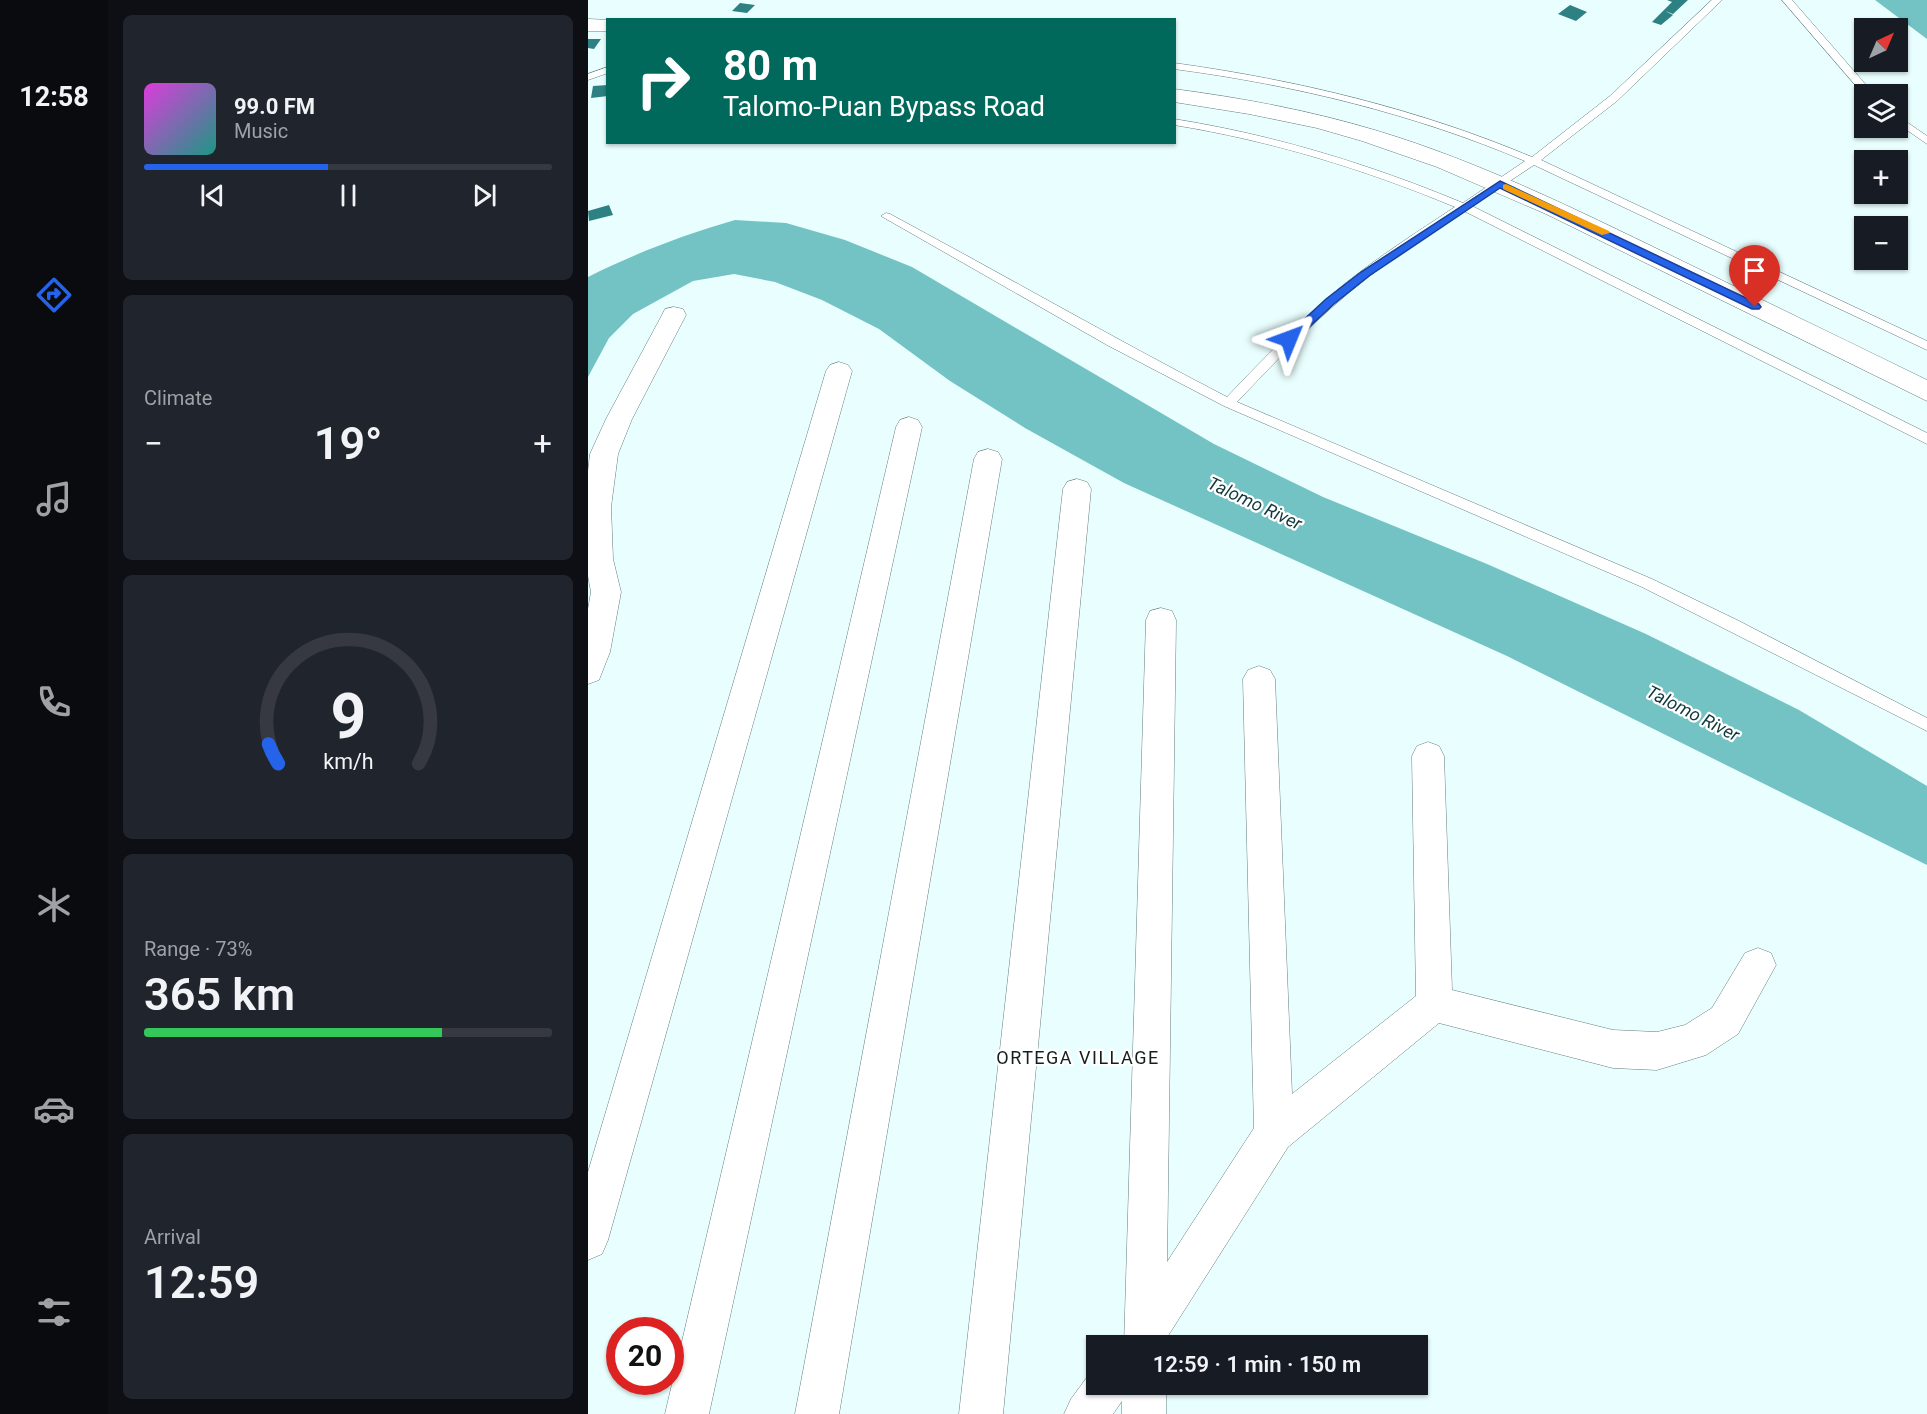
<!DOCTYPE html>
<meta charset="utf-8">
<style>
body{margin:0;font-family:Roboto,sans-serif;background:#20242c;color:#f1f3f6;height:100vh;display:flex;flex-direction:column;font-size:22px;white-space:nowrap}
*{box-sizing:border-box;margin:0}
p{font-size:20px;color:#9ea1a6}
.icon{flex:none;width:33px;height:33px;fill:none;stroke:currentColor;stroke-width:2;stroke-linecap:round;stroke-linejoin:round}
.map{position:relative;flex:1;overflow:hidden}
.side{display:flex;flex-direction:column;gap:15px;padding:15px;background:#0d0f14;width:480px}
.side>*{flex:none}
.guide{position:absolute;left:18px;top:18px;width:570px;height:126px;border-radius:0px;box-shadow:0 2px 4px #0004;background:#00695c;color:#fff;overflow:hidden}
.needle{width:39px;rotate:44deg}
.fabs{position:absolute;left:1266px;top:18px;display:grid;gap:12px}
.fabs a{display:grid;place-items:center;width:54px;height:54px;border-radius:0px;background:#171b24;box-shadow:0 2px 4px #0004;font-size:30px}
.speed{position:absolute;left:18px;top:1317px;display:flex;gap:12px;font-size:30px;font-weight:700;text-align:center}
.speed>*{display:grid;place-content:center;width:78px;height:78px;border-radius:50%;background:#171b24;box-shadow:0 2px 4px #0004;line-height:1}
.speed .limit{border:9px solid #d22;background:#fff;color:#111}
.pin{position:absolute;display:grid;place-items:center;width:51px;height:51px;color:#fff;margin:-62px -26px;border-radius:50% 50% 50% 0;rotate:-45deg;box-shadow:0 0 6px #0007}
.pin .icon{rotate:45deg}
.me{position:absolute;width:66px;margin:-33px;rotate:46deg;stroke-linejoin:round;filter:drop-shadow(0 0 4px #0008)}
.turn{display:flex;align-items:center;gap:21px;height:126px;padding:0 18px;font-size:27px}
.turn .icon{width:78px;height:78px;stroke-width:2.5}
.turn b{display:block;font-size:42px;line-height:51px}
.big{font-size:45px;font-weight:600;line-height:1.1}
.side .widget{flex:1;display:flex;flex-direction:column;justify-content:center;gap:9px;min-width:0;padding:0 21px;border-radius:9px;background:#20242c}
.side .dial{align-items:center;gap:0}
.dial svg{height:156px;overflow:visible;fill:none;stroke:#363941;stroke-width:7;stroke-linecap:round;text-anchor:middle}
.dial text{fill:#f1f3f6;stroke:none}
.song{display:flex;align-items:center;gap:18px}
.cover{width:72px;height:72px;border-radius:9px;background:linear-gradient(135deg,hsl(300 70% 55%),hsl(170 70% 35%))}
.played{height:6px;border-radius:3px;background:linear-gradient(90deg,#2563eb 45%,#363941 45%)}
.keys{display:flex;justify-content:space-around;direction:ltr}
.heat{display:flex;justify-content:space-between;align-items:center;font-size:33px;direction:ltr}
.charge{height:9px;border-radius:4px;background:linear-gradient(90deg,#34c759 73%,#363941 0)}
.trip{position:absolute;left:498px;top:1335px;width:342px;height:60px;border-radius:0px;background:#171b24;box-shadow:0 2px 4px #0004;font-weight:600;line-height:60px;text-align:center}
main{display:flex;flex:1;min-height:0}
.dock{display:flex;flex-direction:column;width:108px;justify-content:space-around;align-items:center;background:#090b0e;color:#9ea1a6}
.dock .icon{width:42px;height:42px}
.dock .current{color:#2563eb}
.dock b{font-size:27px;color:#f1f3f6}
.map>svg:first-child{display:block}
.water{fill:#73c3c5}
.building{fill:#2e8183}
.lines{fill:none;stroke-linecap:round;stroke-linejoin:round}
.service-casing{stroke:#667d7e;stroke-width:1}
.minor-casing{stroke:#667d7e;stroke-width:1}
.trunk-casing{stroke:#667d7e;stroke-width:1}
.service{fill:#fff;fill-rule:evenodd}
.minor{fill:#fff;fill-rule:evenodd}
.trunk{fill:#fff;fill-rule:evenodd}
.route{fill:#2563eb;stroke:#184099;stroke-width:1.5}
.slow{fill:#f59e0b}
.labels{text-anchor:middle;dominant-baseline:central;stroke-width:4.5;stroke-linejoin:round;paint-order:stroke}
.water-label{font-size:18px;font-style:italic;fill:#12393a;stroke:#fff}
.neighbourhood-label{font-size:18px;letter-spacing:1.5px;fill:#141e1e;stroke:#fff}
</style>
<main>
<nav class="dock">
<b>12:58</b>
<svg class="icon current" aria-label="directions" viewBox="0 0 24 24"><path d="M12 3l9 9-9 9-9-9zM9 14v-3h6M13 9l2 2-2 2"/></svg>
<svg class="icon" aria-label="music" viewBox="0 0 24 24"><path d="M9 18V5l10-2v13"/><circle cx="6" cy="18" r="3"/><circle cx="16" cy="16" r="3"/></svg>
<svg class="icon" aria-label="phone" viewBox="0 0 24 24"><path d="M5 4h4l2 5-3 2q2 4 5 5l2-3 5 2v4C11 20 4 13 5 4z"/></svg>
<svg class="icon" aria-label="climate" viewBox="0 0 24 24"><path d="M12 3v18M4 7l16 10M4 17L20 7"/></svg>
<svg class="icon" aria-label="car" viewBox="0 0 24 24"><path d="M5 17H2v-5l4-1 3-4h7l3 4 3 1v5h-3M9 17h6M6 11h13"/><circle cx="7" cy="17" r="2"/><circle cx="17" cy="17" r="2"/></svg>
<svg class="icon" aria-label="filters" viewBox="0 0 24 24"><path d="M4 7h16M4 17h16"/><circle cx="9" cy="7" r="2"/><circle cx="15" cy="17" r="2"/></svg>
</nav>
<section class="side">
<div class="widget">
<div class="song"><i class="cover"></i><div><b>99.0 FM</b><p>Music</p></div></div>
<div class="played"></div>
<div class="keys"><svg class="icon" aria-label="previous" viewBox="0 0 24 24"><path d="M18 5L8 12l10 7zM5 5v14"/></svg><svg class="icon" aria-label="pause" viewBox="0 0 24 24"><path d="M8 5v14M16 5v14"/></svg><svg class="icon" aria-label="next" viewBox="0 0 24 24"><path d="M6 5l10 7-10 7zM19 5v14"/></svg></div>
</div>
<div class="widget"><p>Climate</p>
<div class="heat"><a>−</a><b class="big">19°</b><a>+</a></div>
</div>
<div class="widget dial"><svg viewBox="0 0 100 80">
<path d="M14 69A42 42 0 1 1 86 69"/>
<path d="M14 69A42 42 0 0 1 9 59" stroke="#2563eb"/>
<text x="50" y="56" font-size="32" font-weight="700">9</text>
<text x="50" y="72" font-size="11">km/h</text>
</svg></div>
<div class="widget"><p>Range · 73%</p><b class="big">365 km</b><div class="charge"></div></div>
<div class="widget"><p>Arrival</p><b class="big">12:59</b></div>
</section>
<div class="map">
<svg width="1339" height="1414" viewBox="0 0 1339 1414">
<rect width="100%" height="100%" fill="#e9fefe"/>
<g class="water">
<polygon points="1287,0 1339,0 1339,39"/>
<path d="M147,220L198,223L257,240L324,267L626,444L735,497L899,564L1058,634L1211,710L1339,786V865L919,656L536,483L437,428L362,381L291,329L234,300L187,282L146,274L105,281L45,314L21,338L0,377V277C48,253 95,235 147,220Z"/>
</g>
<g class="building">
<polygon points="1079,0 1100,0 1085,14 1077,11 1085,15 1073,25 1064,22 1084,2"/>
<polygon points="152,3 167,5 159,13 144,11"/>
<polygon points="982,5 999,12 988,21 970,14"/>
<polygon points="0,39 13,39 6,49 0,48"/>
<polygon points="20,85 20,96 3,98 5,86"/>
<polygon points="21,205 25,215 1,221 0,211"/>
</g>
<g class="lines">
<g class="service-casing">
<g id="service">
<path d="M1124,0H1134L1029,101L953,160L1339,341V350L946,165L884,206L1339,433V444L876,211C843,233 809,254 778,279C731,315 690,359 649,402L1064,579L1149,620L1339,718V731L1054,587L636,406L519,345L293,216L298,213L302,214C414,274 525,338 639,397C676,358 713,320 754,286C790,257 829,232 867,207C776,169 684,141 586,125V119C686,135 781,164 875,203L937,161C826,114 707,85 586,69V63C709,80 830,109 944,157L1022,96Z"/>
<polygon points="1194,0 1204,0 1286,94 1276,95"/>
<polygon points="20,67 20,73 0,80 0,74"/>
<polygon points="1310,116 1339,136 1339,144 1310,124"/>
</g>
</g>
<g class="minor-casing">
<g id="minor">
<polygon points="86,307 95,309 98,315 44,419 30,454 23,507 25,559 33,592 22,652 11,680 0,684 0,609 3,592 0,576 0,471 2,454 18,419 74,315 77,309"/>
<polygon points="251,362 260,365 264,371 20,1240 14,1254 0,1260 0,1172 238,371 242,365"/>
<polygon points="321,417 330,420 334,427 121,1414 77,1414 308,427 312,420"/>
<polygon points="400,449 410,452 414,459 251,1414 207,1414 386,459 390,452"/>
<polygon points="489,479 499,482 503,489 415,1414 371,1414 475,489 479,482"/>
<polygon points="573,608 584,611 588,620 579,1262 666,1128 655,679 660,670 671,666 682,670 687,679 704,1094 828,996 824,756 829,746 840,742 851,746 856,756 864,990 1025,1030 1069,1032 1097,1025 1124,1008 1157,953 1170,948 1183,953 1188,965 1150,1034 1118,1055 1069,1070 1025,1068 851,1023 700,1147 578,1339 578,1346 536,1346 558,620 562,611"/>
<polygon points="508,1367 508,1384 578,1384 578,1414 534,1414 534,1401 525,1414 476,1414 483,1399 505,1369"/>
</g>
</g>
<g class="trunk-casing">
<g id="trunk">
<polygon points="0,19 23,20 20,20 20,31 0,31"/>
<path d="M586,89C655,98 724,111 790,131C892,162 987,209 1082,255C1168,297 1253,338 1339,380V401L958,214L849,167L774,141L729,128L661,114L586,102Z"/>
</g>
</g>
<use href="#service" class="service"/>
<use href="#minor" class="minor"/>
<use href="#trunk" class="trunk"/>
</g>
<polygon class="route" points="912,181 1171,304 1173,307 1171,309 1164,309 912,188 781,276 746,304 705,342 697,342 697,337 738,299 773,272"/>
<polygon class="slow" points="918,184 1021,231 1022,233 1014,235 915,189 915,185"/>
<g class="labels">
<g class="water-label">
<text transform="translate(667 503) rotate(25)">Talomo River</text>
<text transform="translate(1105 713) rotate(27)">Talomo River</text>
</g>
<g class="neighbourhood-label">
<text x="490" y="1057">ORTEGA VILLAGE</text>
</g>
</g>
</svg>
<div class="fabs">
<a><svg class="needle" viewBox="-14 -14 28 28"><path d="M0-13l5 13h-10z" fill="#e53935"/><path d="M0 13l5-13h-10z" fill="#9ea1a6"/></svg></a>
<a><svg class="icon" aria-label="layers" viewBox="0 0 24 24"><path d="M12 4l9 5-9 5-9-5zM3 14l9 5 9-5"/></svg></a>
<a>+</a>
<a>−</a>
</div>
<div class="speed"><div class="limit">20</div></div>
<div class="pin" style="left:1167px;top:307px;background:#d93025"><svg class="icon" aria-label="arrive" viewBox="0 0 24 24"><path d="M6 21V4h12l-3 4 3 4H6"/></svg></div>
<svg class="me" style="left:701px;top:339px" viewBox="-20 -20 40 40"><path d="M0-17L14 15 0 8-14 15z" fill="#2563eb" stroke="#fff" stroke-width="4"/></svg>
<div class="trip">12:59 · 1 min · 150 m</div>
<div class="guide">
<div class="turn"><svg class="icon" aria-label="right" viewBox="0 0 24 24"><path d="M7 20v-9h11M14 6l5 5-5 5"/></svg><div><b>80 m</b>Talomo-Puan Bypass Road</div></div>
</div>
</div>
</main>
